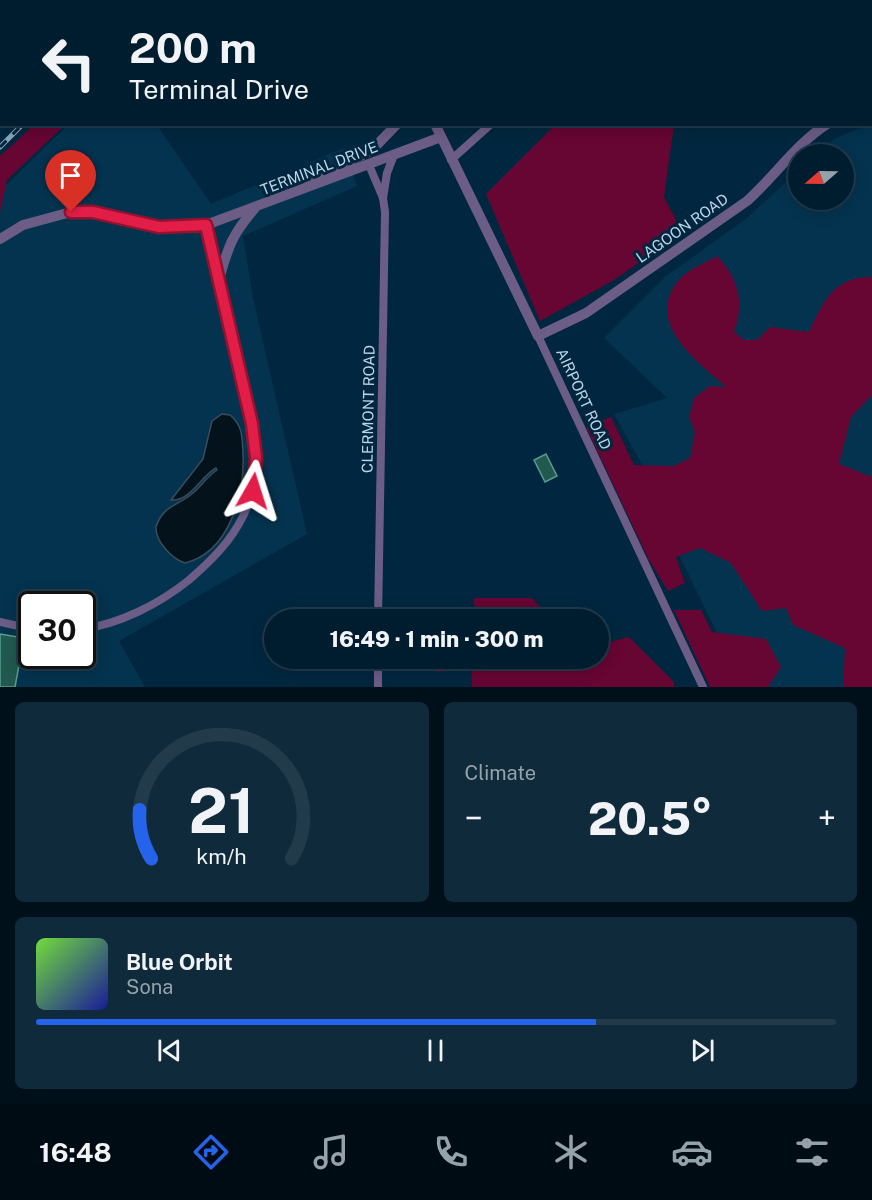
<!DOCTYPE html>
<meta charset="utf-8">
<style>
body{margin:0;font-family:"Public Sans",sans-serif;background:#0e2a3b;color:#f1f3f6;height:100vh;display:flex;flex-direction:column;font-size:22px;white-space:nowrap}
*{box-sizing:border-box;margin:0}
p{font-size:20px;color:#95a2aa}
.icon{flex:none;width:33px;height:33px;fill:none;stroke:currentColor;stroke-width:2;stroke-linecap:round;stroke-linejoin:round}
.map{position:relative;height:687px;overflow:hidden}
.side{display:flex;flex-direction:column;gap:15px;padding:15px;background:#00101a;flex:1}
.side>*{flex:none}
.top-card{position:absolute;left:0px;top:0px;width:873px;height:126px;box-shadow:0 3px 15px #0003,0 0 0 2px #223b4b;background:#001d2f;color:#f1f3f6;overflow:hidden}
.needle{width:39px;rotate:250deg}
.buttons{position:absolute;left:788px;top:144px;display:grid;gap:12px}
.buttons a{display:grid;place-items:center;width:66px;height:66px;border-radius:50%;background:#001d2f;box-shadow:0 3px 15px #0003,0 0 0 2px #223b4b;font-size:30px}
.speed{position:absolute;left:18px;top:591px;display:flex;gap:12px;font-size:30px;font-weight:700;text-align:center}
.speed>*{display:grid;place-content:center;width:78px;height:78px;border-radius:50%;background:#001d2f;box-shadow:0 3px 15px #0003,0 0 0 2px #223b4b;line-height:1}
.speed .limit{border:3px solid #111;border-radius:9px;background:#fff;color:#111}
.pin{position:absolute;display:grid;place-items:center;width:51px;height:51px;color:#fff;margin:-62px -26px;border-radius:50% 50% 50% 0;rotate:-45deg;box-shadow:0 0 6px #0007}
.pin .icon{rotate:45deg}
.me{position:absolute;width:66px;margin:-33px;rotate:6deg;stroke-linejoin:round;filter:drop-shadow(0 0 4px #0008)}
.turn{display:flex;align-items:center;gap:21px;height:126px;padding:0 30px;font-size:27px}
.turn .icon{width:78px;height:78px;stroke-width:2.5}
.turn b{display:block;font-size:42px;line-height:51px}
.big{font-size:45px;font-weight:800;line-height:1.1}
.side .widget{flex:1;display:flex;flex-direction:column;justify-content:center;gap:9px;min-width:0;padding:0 21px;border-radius:9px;background:#0e2a3b}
.side .dial{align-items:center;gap:0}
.dial svg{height:156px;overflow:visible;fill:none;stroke:#223b4b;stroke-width:7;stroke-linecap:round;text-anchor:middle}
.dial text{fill:#f1f3f6;stroke:none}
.song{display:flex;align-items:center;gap:18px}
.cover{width:72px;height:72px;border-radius:9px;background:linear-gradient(135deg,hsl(100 70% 55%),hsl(240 70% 35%))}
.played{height:6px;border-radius:3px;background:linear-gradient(90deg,#2563eb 70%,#223b4b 70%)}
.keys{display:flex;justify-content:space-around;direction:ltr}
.heat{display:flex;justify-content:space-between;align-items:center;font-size:33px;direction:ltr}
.side .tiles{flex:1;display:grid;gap:15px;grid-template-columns:1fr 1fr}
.widget:last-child{grid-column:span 2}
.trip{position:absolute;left:264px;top:609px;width:345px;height:60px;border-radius:30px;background:#001d2f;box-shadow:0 3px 15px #0003,0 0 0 2px #223b4b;font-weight:800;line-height:60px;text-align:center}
.menu{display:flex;height:96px;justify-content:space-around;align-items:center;background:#000c13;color:#95a2aa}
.menu .icon{width:42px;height:42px}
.menu .on{color:#2563eb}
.menu b{font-size:27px;color:#f1f3f6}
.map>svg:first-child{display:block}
.built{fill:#04334f;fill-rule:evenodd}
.green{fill:#670533}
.water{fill:#04121c;stroke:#3b4d5a;stroke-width:1.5}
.building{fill:#21594f;stroke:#549f92;stroke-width:1.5}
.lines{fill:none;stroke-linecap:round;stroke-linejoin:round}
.minor{stroke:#6c5d87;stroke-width:8}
.tertiary{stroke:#6c5d87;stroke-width:10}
.rail-casing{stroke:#88a6ba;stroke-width:5}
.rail{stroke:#00273f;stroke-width:3;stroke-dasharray:9;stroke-linecap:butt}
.route-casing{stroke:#92132f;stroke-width:15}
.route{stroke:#e11d48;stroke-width:10}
.labels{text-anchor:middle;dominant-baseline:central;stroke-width:6;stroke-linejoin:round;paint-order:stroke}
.street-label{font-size:15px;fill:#bcd6e9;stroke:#00273f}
</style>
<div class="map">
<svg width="872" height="687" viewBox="0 0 872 687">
<rect width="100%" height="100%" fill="#00273f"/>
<g class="built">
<polygon points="872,123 872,687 744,687 663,523 652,483 614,414 667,398 604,338 666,276 747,218 798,171 798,200 843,200 843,154 816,154 834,139"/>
<path d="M68,125H157L211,204L344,148L357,186L243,236L253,298L307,534L119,641L145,687H0V191ZM32,604H82V656H32Z"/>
</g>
<g class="green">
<polygon points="572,0 754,0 755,1 573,2"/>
<polygon points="34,125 65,125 7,180 0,212 0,156"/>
<polygon points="555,125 674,125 664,197 676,220 675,237 614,280 540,321 486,194"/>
<path d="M717,256C738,278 745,302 734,332L744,340H757L770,327L809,332C823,302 834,276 872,277V395L851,417L839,464L872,477V687H843L845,648L793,625L786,608L762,611L731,563L700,548L676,557L685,583L668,591L649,560L586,427L611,417L634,465L674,466L690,458L695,432L689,417L694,398L710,386L726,387C698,362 644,324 678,281C686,270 706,263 717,256Z"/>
<polygon points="473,598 532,598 551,619 437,619 444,609 476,613"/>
<polygon points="674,610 701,610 712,632 766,639 781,667 768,687 710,687"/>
<polygon points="629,637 673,681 675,687 472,687 471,670 435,672 435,659 598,658 599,645"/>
</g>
<path class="water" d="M222,414L230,415C243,426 242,437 243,453C245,493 230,552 185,563C172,559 155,541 156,527C163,505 178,506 193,493C202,485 207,477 217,470L216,468C201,476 190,502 171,500L203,459L212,421Z"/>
<g class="building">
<polygon points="546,454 557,476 545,482 534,460"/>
<polygon points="0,634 24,638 15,687 0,687"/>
</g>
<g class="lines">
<g class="minor">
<polyline points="504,0 505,2"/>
<polyline points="462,2 463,0"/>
<polyline points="451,160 491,124"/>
<polyline points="369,165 383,198 385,212 378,620"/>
<polyline points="383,198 387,173 394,155"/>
<polyline points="538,336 703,687"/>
<polyline points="0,622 32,629"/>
<path d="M82,629C120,624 159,604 189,580C218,555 241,531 252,493C264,452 247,403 238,363C228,317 218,271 206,225"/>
<polyline points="378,658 378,687"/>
</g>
<g class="tertiary">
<polyline points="379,0 380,2"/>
<path d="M435,124L538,336L586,313L747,201C774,177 796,144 827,124"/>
<polyline points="309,183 372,150 397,124"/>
<polyline points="0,239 23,225 71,212 93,212 159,227 206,225 441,137"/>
<path d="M220,276C229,244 233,234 255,208"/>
</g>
<g class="rail-casing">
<g id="rail">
<polyline points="148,2 150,0"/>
<polyline points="0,147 23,124"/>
</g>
</g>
<use href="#rail" class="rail"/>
</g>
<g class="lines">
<g class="route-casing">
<polyline id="route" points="71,212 93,212 159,227 206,225 252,424 256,458 253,491"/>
</g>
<use href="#route" class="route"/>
</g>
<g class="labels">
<g class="street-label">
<text transform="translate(319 168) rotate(-21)">TERMINAL DRIVE</text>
<text transform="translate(682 228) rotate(-35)">LAGOON ROAD</text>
<text transform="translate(584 399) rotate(65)">AIRPORT ROAD</text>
<text transform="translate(368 409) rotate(-89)">CLERMONT ROAD</text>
</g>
</g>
</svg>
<div class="buttons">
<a><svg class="needle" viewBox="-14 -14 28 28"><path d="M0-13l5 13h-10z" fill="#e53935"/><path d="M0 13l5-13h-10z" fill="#95a2aa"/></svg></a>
</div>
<div class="speed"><div class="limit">30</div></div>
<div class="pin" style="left:71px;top:212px;background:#d93025"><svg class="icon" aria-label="arrive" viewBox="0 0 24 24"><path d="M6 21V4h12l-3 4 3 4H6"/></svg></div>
<svg class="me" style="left:253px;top:491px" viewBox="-20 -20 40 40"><path d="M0-17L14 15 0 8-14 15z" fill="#e11d48" stroke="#fff" stroke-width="4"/></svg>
<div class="trip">16:49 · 1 min · 300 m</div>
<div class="top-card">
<div class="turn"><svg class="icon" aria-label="left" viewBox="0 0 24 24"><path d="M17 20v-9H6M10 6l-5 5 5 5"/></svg><div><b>200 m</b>Terminal Drive</div></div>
</div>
</div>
<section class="side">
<div class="tiles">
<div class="widget dial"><svg viewBox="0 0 100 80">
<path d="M14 69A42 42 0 1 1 86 69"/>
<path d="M14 69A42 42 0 0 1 8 44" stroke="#2563eb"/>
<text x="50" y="56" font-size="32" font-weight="700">21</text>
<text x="50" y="72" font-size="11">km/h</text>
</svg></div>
<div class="widget"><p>Climate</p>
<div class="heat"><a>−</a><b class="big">20.5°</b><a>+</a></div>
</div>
<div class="widget">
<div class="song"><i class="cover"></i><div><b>Blue Orbit</b><p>Sona</p></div></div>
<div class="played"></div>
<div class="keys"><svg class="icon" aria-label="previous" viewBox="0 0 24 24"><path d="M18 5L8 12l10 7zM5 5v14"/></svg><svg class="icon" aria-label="pause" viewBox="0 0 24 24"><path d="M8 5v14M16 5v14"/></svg><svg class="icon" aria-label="next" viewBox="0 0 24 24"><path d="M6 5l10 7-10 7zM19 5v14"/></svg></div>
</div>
</div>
</section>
<nav class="menu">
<b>16:48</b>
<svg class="icon on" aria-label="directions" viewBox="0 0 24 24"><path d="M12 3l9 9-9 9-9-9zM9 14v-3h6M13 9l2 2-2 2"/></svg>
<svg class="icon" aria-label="music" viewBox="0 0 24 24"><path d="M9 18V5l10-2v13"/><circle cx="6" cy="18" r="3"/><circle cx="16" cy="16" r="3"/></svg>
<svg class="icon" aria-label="phone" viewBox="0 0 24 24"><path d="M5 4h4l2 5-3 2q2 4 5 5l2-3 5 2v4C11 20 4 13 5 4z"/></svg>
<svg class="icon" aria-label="climate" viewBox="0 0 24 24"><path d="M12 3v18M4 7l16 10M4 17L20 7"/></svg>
<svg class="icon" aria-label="car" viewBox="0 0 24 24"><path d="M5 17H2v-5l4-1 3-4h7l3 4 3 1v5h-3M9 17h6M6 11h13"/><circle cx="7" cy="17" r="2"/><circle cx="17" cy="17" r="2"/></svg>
<svg class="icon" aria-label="filters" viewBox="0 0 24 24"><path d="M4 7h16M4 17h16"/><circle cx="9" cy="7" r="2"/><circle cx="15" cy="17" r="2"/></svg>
</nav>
